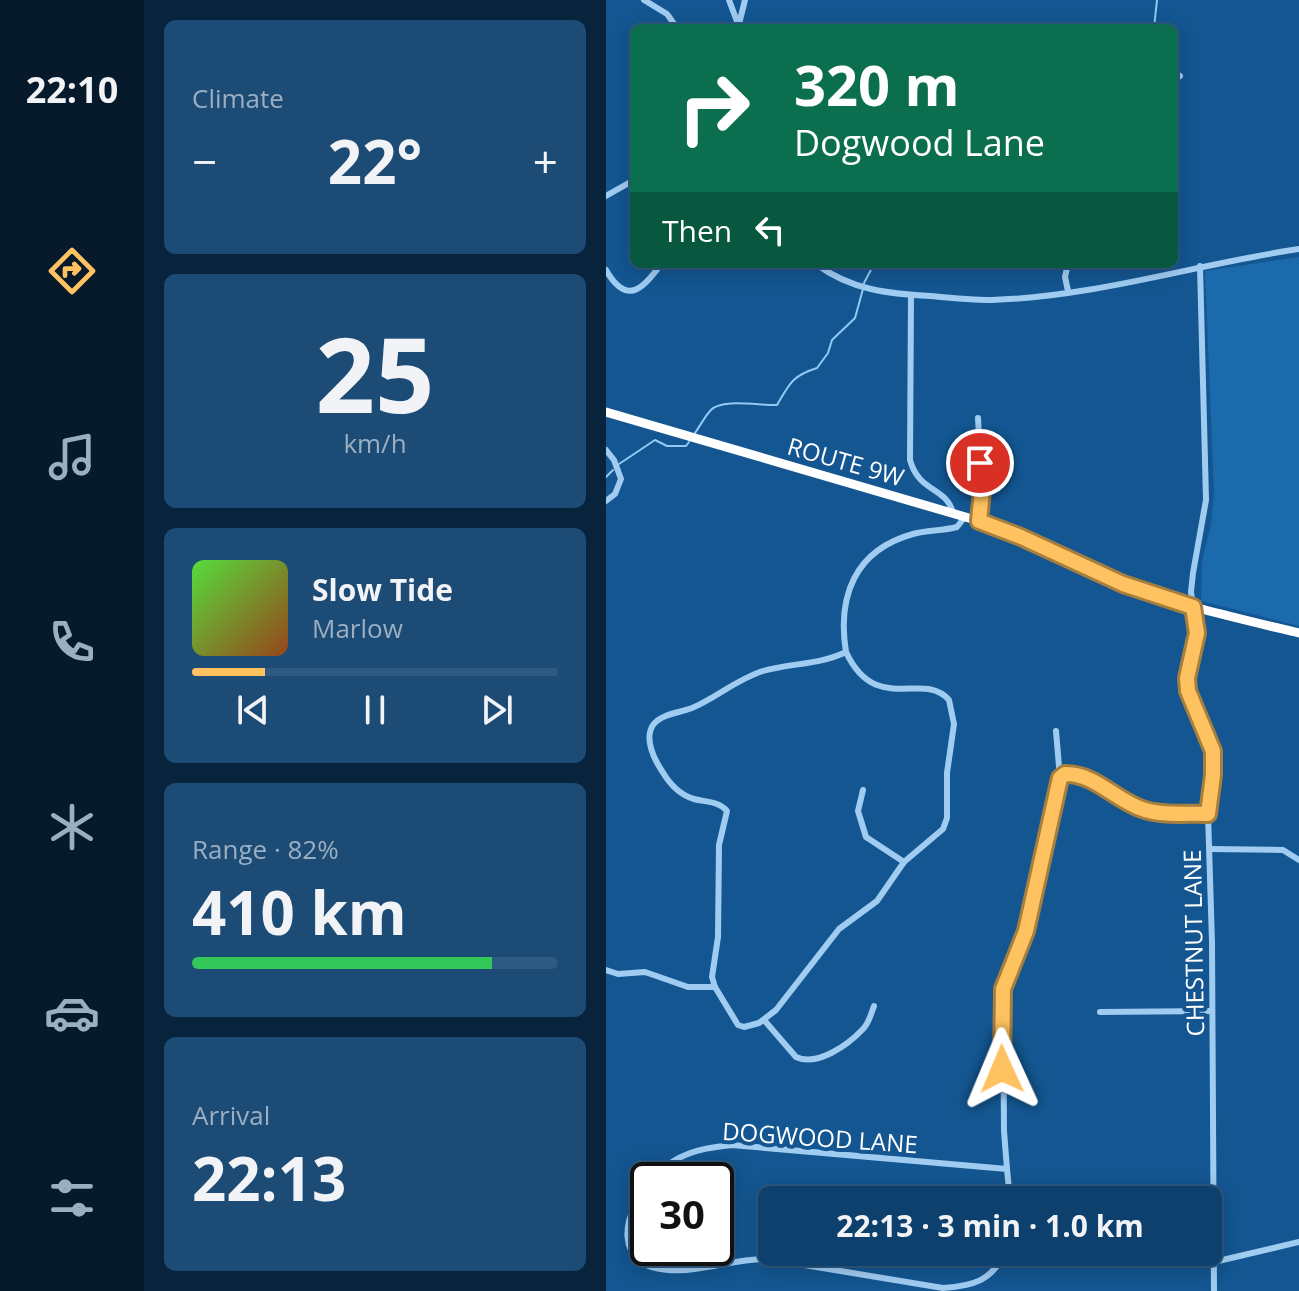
<!DOCTYPE html>
<meta charset="utf-8">
<style>
body{margin:0;font-family:"Open Sans",sans-serif;background:#1c4b75;color:#f1f3f6;height:100vh;display:flex;flex-direction:column;font-size:30px;white-space:nowrap}
*{box-sizing:border-box;margin:0}
p{font-size:26px;color:#9bafc2}
.icon{flex:none;width:44px;height:44px;fill:none;stroke:currentColor;stroke-width:2;stroke-linecap:round;stroke-linejoin:round}
.map{position:relative;flex:1;overflow:hidden}
.sheet{display:flex;flex-direction:column;gap:20px;padding:20px;background:#08233c;width:462px}
.sheet>*{flex:none}
.hud{position:absolute;left:24px;top:24px;width:548px;height:244px;border-radius:12px;box-shadow:0 4px 20px #0003,0 0 0 2px #2e5980;background:#0b6e4f;color:#fff;overflow:hidden}
.speed{position:absolute;left:24px;top:1162px;display:flex;gap:16px;font-size:40px;font-weight:700;text-align:center}
.speed>*{display:grid;place-content:center;width:104px;height:104px;border-radius:50%;background:#0e406d;box-shadow:0 4px 20px #0003,0 0 0 2px #2e5980;line-height:1}
.speed .limit{border:4px solid #111;border-radius:12px;background:#fff;color:#111}
.pin{position:absolute;display:grid;place-items:center;width:68px;height:68px;color:#fff;margin:-34px;border:4px solid #fff;border-radius:50%;box-shadow:0 2px 8px #0007}
.me{position:absolute;width:88px;margin:-44px;rotate:359deg;stroke-linejoin:round;filter:drop-shadow(0 0 6px #0008)}
.turn{display:flex;align-items:center;gap:28px;height:168px;padding:0 32px;font-size:36px}
.turn .icon{width:104px;height:104px;stroke-width:2.5}
.turn b{display:block;font-size:56px;line-height:68px}
.then{display:flex;align-items:center;height:76px;padding:0 32px;background:#0003;gap:16px;font-size:30px}
.big{font-size:60px;font-weight:700;line-height:1.1}
.sheet .card{flex:1;display:flex;flex-direction:column;justify-content:center;gap:12px;min-width:0;padding:0 28px;border-radius:12px;background:#1c4b75}
.sheet .dial{align-items:center;gap:0}
.dial b{font-size:104px;line-height:1}
.song{display:flex;align-items:center;gap:24px}
.cover{width:96px;height:96px;border-radius:12px;background:linear-gradient(135deg,hsl(110 70% 55%),hsl(20 70% 35%))}
.played{height:8px;border-radius:4px;background:linear-gradient(90deg,#ffc260 20%,#2e5980 20%)}
.keys{display:flex;justify-content:space-around;direction:ltr}
.heat{display:flex;justify-content:space-between;align-items:center;font-size:44px;direction:ltr}
.charge{height:12px;border-radius:6px;background:linear-gradient(90deg,#34c759 82%,#2e5980 0)}
.trip{position:absolute;left:152px;top:1186px;width:464px;height:80px;border-radius:12px;background:#0e406d;box-shadow:0 4px 20px #0003,0 0 0 2px #2e5980;font-weight:700;line-height:80px;text-align:center}
main{display:flex;flex:1;min-height:0}
.menu{display:flex;flex-direction:column;width:144px;justify-content:space-around;align-items:center;background:#061a2c;color:#9bafc2}
.menu .icon{width:56px;height:56px}
.menu .on{color:#ffc260}
.menu b{font-size:36px;color:#f1f3f6}
.map>svg:first-child{display:block}
.green{fill:#1b6aac}
.lines{fill:none;stroke-linecap:round;stroke-linejoin:round}
.stream{stroke:#92c9f5;stroke-width:2}
.minor{stroke:#a0ccf2;stroke-width:6}
.highway{stroke:#fff;stroke-width:9}
.route-casing{stroke:#a67e3e;stroke-width:20}
.route{stroke:#ffc260;stroke-width:14}
.labels{text-anchor:middle;dominant-baseline:central;stroke-width:8;stroke-linejoin:round;paint-order:stroke}
.street-label{font-size:24px;fill:#fff;stroke:#135691}
</style>
<main>
<nav class="menu">
<b>22:10</b>
<svg class="icon on" aria-label="directions" viewBox="0 0 24 24"><path d="M12 3l9 9-9 9-9-9zM9 14v-3h6M13 9l2 2-2 2"/></svg>
<svg class="icon" aria-label="music" viewBox="0 0 24 24"><path d="M9 18V5l10-2v13"/><circle cx="6" cy="18" r="3"/><circle cx="16" cy="16" r="3"/></svg>
<svg class="icon" aria-label="phone" viewBox="0 0 24 24"><path d="M5 4h4l2 5-3 2q2 4 5 5l2-3 5 2v4C11 20 4 13 5 4z"/></svg>
<svg class="icon" aria-label="climate" viewBox="0 0 24 24"><path d="M12 3v18M4 7l16 10M4 17L20 7"/></svg>
<svg class="icon" aria-label="car" viewBox="0 0 24 24"><path d="M5 17H2v-5l4-1 3-4h7l3 4 3 1v5h-3M9 17h6M6 11h13"/><circle cx="7" cy="17" r="2"/><circle cx="17" cy="17" r="2"/></svg>
<svg class="icon" aria-label="filters" viewBox="0 0 24 24"><path d="M4 7h16M4 17h16"/><circle cx="9" cy="7" r="2"/><circle cx="15" cy="17" r="2"/></svg>
</nav>
<section class="sheet">
<div class="card"><p>Climate</p>
<div class="heat"><a>−</a><b class="big">22°</b><a>+</a></div>
</div>
<div class="card dial"><b>25</b><p>km/h</p></div>
<div class="card">
<div class="song"><i class="cover"></i><div><b>Slow Tide</b><p>Marlow</p></div></div>
<div class="played"></div>
<div class="keys"><svg class="icon" aria-label="previous" viewBox="0 0 24 24"><path d="M18 5L8 12l10 7zM5 5v14"/></svg><svg class="icon" aria-label="pause" viewBox="0 0 24 24"><path d="M8 5v14M16 5v14"/></svg><svg class="icon" aria-label="next" viewBox="0 0 24 24"><path d="M6 5l10 7-10 7zM19 5v14"/></svg></div>
</div>
<div class="card"><p>Range · 82%</p><b class="big">410 km</b><div class="charge"></div></div>
<div class="card"><p>Arrival</p><b class="big">22:13</b></div>
</section>
<div class="map">
<svg width="693" height="1291" viewBox="0 0 693 1291">
<rect width="100%" height="100%" fill="#135691"/>
<polygon class="green" points="693,257 693,626 595,601 596,561 605,524 608,492 599,271"/>
<g class="lines">
<g class="stream">
<polyline points="548,28 551,0"/>
<polyline points="258,283 268,264"/>
<path d="M89,433C94,426 99,416 105,410C116,398 155,406 171,405C184,383 186,376 211,368L222,353L226,340L249,318L257,289"/>
<polyline points="13,464 49,440 61,446 80,446 83,442"/>
<polyline points="0,477 7,470"/>
</g>
<g class="minor">
<polyline points="38,0 61,14 71,28"/>
<polyline points="123,0 132,24"/>
<polyline points="132,28 139,0"/>
<polyline points="568,80 574,76"/>
<polyline points="0,196 28,180"/>
<path d="M210,264C245,290 283,294 325,296C345,298 366,300 386,300C489,297 591,264 693,249"/>
<polyline points="462,264 459,277 462,291"/>
<polyline points="594,266 600,500 587,573 585,592 591,633 581,678 585,702 604,741 608,760 602,814 606,942 608,1291"/>
<path d="M0,270C20,305 36,291 55,264"/>
<path d="M305,295L304,460C313,493 341,487 347,513"/>
<polyline points="372,418 376,491 373,521"/>
<polyline points="0,450 8,460 15,479 9,494 0,501"/>
<path d="M240,652C270,716 317,670 343,700L348,724L341,773V818L337,829L298,862L271,901L233,929L170,1010L153,1023L138,1027L132,1025L109,987L106,977L112,937L113,845L121,811C113,801 99,802 88,799C74,795 63,783 56,771C48,759 38,739 47,725C55,714 73,713 86,708C110,698 131,679 157,671C185,663 213,665 240,652C231,596 249,550 307,534C321,530 336,531 351,527L358,518"/>
<polyline points="450,731 454,778"/>
<polyline points="257,790 252,811 260,837 298,862"/>
<polyline points="603,849 677,850 693,860"/>
<polyline points="0,970 12,974 39,972 82,987 109,987"/>
<polyline points="494,1012 606,1011"/>
<path d="M158,1020L190,1057C211,1067 242,1045 257,1029C263,1023 265,1014 268,1006"/>
<polyline points="401,1169 398,1131 397,989 420,931 454,778 459,774 475,776 538,810 602,814"/>
<path d="M399,1252C386,1281 367,1286 337,1288L162,1259C120,1258 76,1282 35,1263C0,1234 40,1175 73,1158C90,1149 108,1147 126,1145L401,1169L404,1200"/>
<polyline points="608,1262 693,1242"/>
</g>
<path class="highway" d="M0,412L373,521C423,541 470,567 520,586C577,606 635,619 693,633"/>
</g>
<g class="lines">
<g class="route-casing">
<path id="route" d="M374,463L376,491L373,521L415,537L517,584L587,607L591,633L581,678L582,691L607,751V775L602,814C582,813 559,816 539,810C511,802 489,773 459,774L454,778L420,931L397,989L396,1069"/>
</g>
<use href="#route" class="route"/>
</g>
<g class="labels">
<g class="street-label">
<text transform="translate(240 461) rotate(16)">ROUTE 9W</text>
<text transform="translate(587 943) rotate(-91)">CHESTNUT LANE</text>
<text transform="translate(214 1137) rotate(4)">DOGWOOD LANE</text>
</g>
</g>
</svg>
<div class="speed"><div class="limit">30</div></div>
<div class="pin" style="left:374px;top:463px;background:#d93025"><svg class="icon" aria-label="arrive" viewBox="0 0 24 24"><path d="M6 21V4h12l-3 4 3 4H6"/></svg></div>
<svg class="me" style="left:396px;top:1069px" viewBox="-20 -20 40 40"><path d="M0-17L14 15 0 8-14 15z" fill="#ffc260" stroke="#fff" stroke-width="4"/></svg>
<div class="trip">22:13 · 3 min · 1.0 km</div>
<div class="hud">
<div class="turn"><svg class="icon" aria-label="right" viewBox="0 0 24 24"><path d="M7 20v-9h11M14 6l5 5-5 5"/></svg><div><b>320 m</b>Dogwood Lane</div></div>
<div class="then">Then<svg class="icon" aria-label="left" viewBox="0 0 24 24"><path d="M17 20v-9H6M10 6l-5 5 5 5"/></svg></div>
</div>
</div>
</main>
